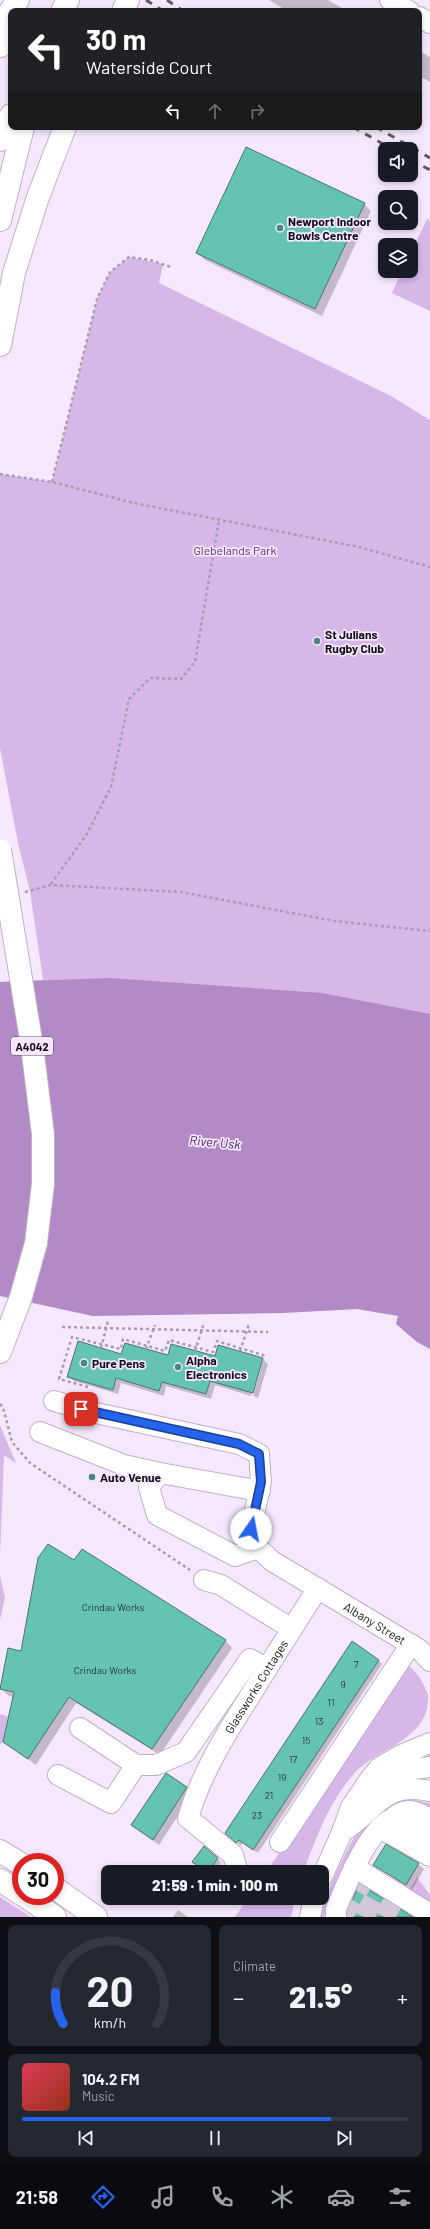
<!DOCTYPE html>
<meta charset="utf-8">
<style>
body{margin:0;font-family:Barlow,sans-serif;background:#242831;color:#f1f3f6;height:100vh;display:flex;flex-direction:column;font-size:15px;white-space:nowrap}
*{box-sizing:border-box;margin:0}
p{font-size:13px;color:#9ea1a6}
.icon{flex:none;width:22px;height:22px;fill:none;stroke:currentColor;stroke-width:2;stroke-linecap:round;stroke-linejoin:round}
.map{position:relative;height:1917px;overflow:hidden}
.details{display:flex;flex-direction:column;gap:8px;padding:8px;background:#0d0f14;flex:1}
.details>*{flex:none}
.banner{position:absolute;left:8px;top:8px;width:414px;height:122px;border-radius:8px;box-shadow:0 2px 6px #0003;background:#202124;color:#fff;overflow:hidden}
.tools{position:absolute;left:378px;top:142px;display:grid;gap:8px}
.tools a{display:grid;place-items:center;width:40px;height:40px;border-radius:8px;background:#171b24;box-shadow:0 2px 6px #0003;font-size:20px}
.speed{position:absolute;left:12px;top:1853px;display:flex;gap:8px;font-size:20px;font-weight:700;text-align:center}
.speed>*{display:grid;place-content:center;width:52px;height:52px;border-radius:50%;background:#171b24;box-shadow:0 2px 6px #0003;line-height:1}
.speed .limit{border:6px solid #d22;background:#fff;color:#111}
.pin{position:absolute;display:grid;place-items:center;width:34px;height:34px;color:#fff;margin:-17px;border-radius:8px;box-shadow:0 2px 6px #0006}
.me{position:absolute;width:44px;margin:-22px;rotate:12deg;stroke-linejoin:round;filter:drop-shadow(0 0 3px #0008)}
.turn{display:flex;align-items:center;gap:14px;height:84px;padding:0 12px;font-size:18px}
.turn .icon{width:52px;height:52px;stroke-width:2.5}
.turn b{display:block;font-size:28px;line-height:34px}
.lanes{display:flex;align-items:center;height:38px;padding:0 12px;background:#0003;justify-content:center;gap:20px;direction:ltr}
.lanes .off{opacity:.35}
.big{font-size:30px;font-weight:800;line-height:1.1}
.details .tile{flex:1;display:flex;flex-direction:column;justify-content:center;gap:6px;min-width:0;padding:0 14px;border-radius:8px;background:#242831}
.details .dial{align-items:center;gap:0}
.dial svg{height:104px;overflow:visible;fill:none;stroke:#363941;stroke-width:7;stroke-linecap:round;text-anchor:middle}
.dial text{fill:#f1f3f6;stroke:none}
.song{display:flex;align-items:center;gap:12px}
.cover{width:48px;height:48px;border-radius:6px;background:linear-gradient(135deg,hsl(350 70% 55%),hsl(10 70% 35%))}
.played{height:4px;border-radius:2px;background:linear-gradient(90deg,#2563eb 80%,#363941 80%)}
.keys{display:flex;justify-content:space-around;direction:ltr}
.heat{display:flex;justify-content:space-between;align-items:center;font-size:22px;direction:ltr}
.details .tiles{flex:1;display:grid;gap:8px;grid-template-columns:1fr 1fr}
.tile:last-child{grid-column:span 2}
.trip{position:absolute;left:101px;top:1865px;width:228px;height:40px;border-radius:8px;background:#171b24;box-shadow:0 2px 6px #0003;font-weight:800;line-height:40px;text-align:center}
.tabs{display:flex;height:64px;justify-content:space-around;align-items:center;background:#090b0e;color:#9ea1a6}
.tabs .icon{width:28px;height:28px}
.tabs .selected{color:#2563eb}
.tabs b{font-size:18px;color:#f1f3f6}
.map>svg:first-child{display:block}
.green{fill:#d6b7e8}
.water{fill:#b18ac6}
.shadow{fill:#0003}
.building{fill:#65c4b0;stroke:#4b746b}
.lines{fill:none;stroke-linecap:round;stroke-linejoin:round}
.minor-tunnel{stroke:#d3c7d9;stroke-width:20;stroke-dasharray:20 10;stroke-linecap:butt}
.minor-casing{stroke:#c1aecd;stroke-width:22}
.major-casing{stroke:#c1aecd;stroke-width:24}
.highway-casing{stroke:#c1aecd;stroke-width:24}
.path{stroke:#a89dae;stroke-width:2.5;stroke-dasharray:3 3;stroke-linecap:butt}
.minor{stroke:#fff;stroke-width:20}
.major{stroke:#fff;stroke-width:22}
.highway{stroke:#fff;stroke-width:22}
.rail{stroke:#605765;stroke-width:3;stroke-dasharray:7 7;stroke-linecap:butt}
.highway-bridge-casing{stroke:#c1aecd;stroke-width:24;stroke-linecap:butt}
.highway-bridge{stroke:#fff;stroke-width:22}
.route-casing{stroke:#184099;stroke-width:10}
.route{stroke:#2563eb;stroke-width:7}
.poi-dot{fill:#47897b;stroke:#f5e8fc;stroke-width:1.5}
.labels{text-anchor:middle;dominant-baseline:central;stroke-width:3.5;stroke-linejoin:round;paint-order:stroke}
.number-label{font-size:10px;fill:#26383c}
.shield{fill:#f5e8fc;stroke:#554d5a;stroke-width:1}
.shield-label{font-size:11px;font-weight:bold;fill:#110a15}
.poi-label{font-size:12px;font-weight:bold;fill:#110a15;stroke:#f5e8fc;text-anchor:start}
.park-label{font-size:12px;fill:#5e2d75;stroke:#f5e8fc}
.street-label{font-size:12px;fill:#110a15;stroke:#f5e8fc}
.water-label{font-size:13px;font-style:italic;fill:#511f67;stroke:#f5e8fc}
</style>
<div class="map">
<svg width="430" height="1917" viewBox="0 0 430 1917">
<rect width="100%" height="100%" fill="#f5e8fc"/>
<g class="green">
<polygon points="427,219 430,221 430,311 392,293 402,271 411,271 411,252"/>
<polygon points="129,257 163,264 159,283 391,396 430,420 430,1098 0,982 43,980 30,891 18,843 0,748 0,474 52,482 97,299 110,272"/>
<polygon points="0,1425 16,1463 4,1455 0,1556"/>
<polygon points="0,1576 5,1597 0,1620"/>
<path d="M409,1666C419,1675 424,1683 428,1696C430,1741 375,1748 353,1775C329,1802 316,1839 303,1872H266Z"/>
<polygon points="0,1714 10,1717 3,1742 0,1744"/>
<path d="M409,1799L430,1803V1812L401,1804L324,1917H321C325,1893 358,1819 379,1806C386,1801 400,1801 409,1799Z"/>
<polygon points="417,1877 430,1895 430,1903 409,1891"/>
<polygon points="0,1897 31,1917 0,1917"/>
<polygon points="248,1898 295,1898 291,1917 235,1917"/>
</g>
<polygon class="water" points="109,978 322,993 430,1014 430,1349 417,1342 396,1324 398,1316 357,1309 283,1313 93,1316 0,1296 0,982"/>
<g class="shadow">
<polygon points="269,0 328,0 347,11 287,11"/>
<polygon points="419,51 430,57 430,82 423,78 419,82"/>
<polygon points="364,204 371,211 322,316 205,260 197,253"/>
<polygon points="122,1355 263,1359 268,1364 258,1398 253,1396 263,1361 261,1361 251,1396 215,1385 211,1399 166,1386 164,1396 121,1383 118,1394 74,1381 68,1376"/>
<polygon points="225,1640 232,1648 160,1755 76,1703 36,1765 4,1742 14,1697 9,1696 1,1689 22,1652"/>
<polygon points="378,1660 382,1664 258,1853 243,1843 241,1846 230,1837"/>
<polygon points="186,1788 192,1794 159,1845 132,1825"/>
<polygon points="217,1858 221,1862 214,1872 206,1872 193,1862"/>
<polygon points="418,1864 424,1869 412,1890 375,1865"/>
<polygon points="178,1910 188,1917 173,1917"/>
</g>
<g class="building">
<polygon points="246,147 365,203 315,309 196,253"/>
<polygon points="78,1341 121,1354 125,1343 168,1355 171,1344 215,1356 218,1345 263,1358 253,1393 210,1381 206,1394 162,1382 159,1391 116,1378 113,1390 67,1377"/>
<polygon points="48,1544 74,1560 82,1549 226,1640 152,1749 69,1697 28,1759 3,1742 14,1692 0,1689 8,1648 21,1651 38,1558"/>
<polygon points="352,1641 379,1660 253,1850 239,1840 236,1843 225,1833"/>
<polygon points="166,1773 187,1787 153,1840 131,1825"/>
<polygon points="386,1844 419,1863 406,1885 373,1865"/>
<polygon points="204,1846 218,1858 208,1872 192,1862"/>
<polygon points="359,1884 394,1905 413,1917 348,1917 348,1911"/>
</g>
<g class="lines">
<g class="minor-tunnel">
<polyline points="342,1917 361,1885 366,1874"/>
<polyline points="364,1917 382,1884"/>
<polyline points="384,1917 398,1894"/>
</g>
<g class="minor-casing">
<g id="minor">
<polyline points="390,0 409,11"/>
<polyline points="419,17 430,23"/>
<path id="s1" d="M54,1401L96,1413L239,1444L259,1454L261,1482L251,1529L258,1548L272,1561L420,1650L430,1661"/>
<polyline points="40,1432 124,1465 160,1473"/>
<polyline points="258,1548 235,1556 157,1515 149,1487 160,1473 260,1491"/>
<polyline points="204,1580 221,1585 292,1629"/>
<polyline points="80,1728 136,1765 156,1765 186,1752 250,1659 267,1669"/>
<polyline points="58,1775 111,1803 136,1765"/>
<polyline points="376,1787 414,1769 430,1767"/>
<path d="M392,1819C404,1807 414,1810 428,1818"/>
<polyline points="379,1829 391,1834 430,1856"/>
<path d="M342,1832C377,1810 382,1781 430,1791"/>
<polyline points="280,1842 411,1644"/>
<polyline points="354,1867 430,1914"/>
<path id="s2" d="M235,1872L237,1869L233,1855L188,1818C201,1774 225,1735 250,1696C272,1660 295,1624 318,1588"/>
<polyline points="322,1877 342,1832 351,1807 370,1779 379,1768 399,1756 430,1743"/>
<polyline points="310,1917 314,1898"/>
<path d="M336,1917V1909C346,1885 368,1829 392,1819L430,1838"/>
</g>
</g>
<g class="major-casing">
<g id="major">
<polyline points="123,11 128,0"/>
<polyline points="0,345 14,273 38,197 65,127"/>
<polyline points="0,1851 21,1864"/>
<polyline points="0,1880 21,1894"/>
<polyline points="55,1888 96,1917"/>
<polyline points="25,1896 55,1917"/>
</g>
</g>
<g class="highway-casing">
<g id="highway">
<polyline points="62,11 68,0"/>
<polyline points="0,26 18,0"/>
<polyline points="0,46 11,24"/>
<polyline points="0,140 11,115"/>
<polyline points="0,220 23,127"/>
<polyline points="0,1352 21,1297 36,1243"/>
</g>
</g>
<g class="path">
<polyline points="0,474 52,482 134,503 359,547 430,567"/>
<polyline points="52,482 97,299 110,272 129,257 150,260 171,267"/>
<polyline points="51,884 87,834 111,787 129,699 150,678 181,679 195,662 219,520"/>
<polyline points="25,892 51,885 181,892 334,921 430,931"/>
<polyline points="62,1327 268,1332"/>
<polyline points="101,1348 108,1321"/>
<polyline points="146,1349 155,1325"/>
<polyline points="195,1351 204,1323"/>
<polyline points="240,1351 249,1324"/>
<polyline points="88,1387 59,1379 72,1337 121,1349 123,1339 165,1351 169,1340 213,1352 217,1341 266,1356"/>
<polyline points="0,1404 3,1407 12,1442 30,1463 190,1570"/>
</g>
<use href="#minor" class="minor"/>
<use href="#major" class="major"/>
<use href="#highway" class="highway"/>
<g class="rail">
<polyline points="146,0 163,11"/>
<polyline points="167,0 183,11"/>
<polyline points="353,127 392,149"/>
<polyline points="376,127 430,158"/>
<polyline points="411,160 430,170"/>
</g>
<g class="highway-bridge-casing">
<polyline id="highway-bridge" points="0,850 32,1046 43,1134 43,1184 36,1243"/>
</g>
<use href="#highway-bridge" class="highway-bridge"/>
</g>
<g class="lines">
<g class="route-casing">
<polyline id="route" points="81,1409 239,1444 259,1454 261,1482 251,1529"/>
</g>
<use href="#route" class="route"/>
</g>
<g class="poi-dot">
<circle cx="280" cy="228" r="4"/>
<circle cx="317" cy="641" r="4"/>
<circle cx="84" cy="1363" r="4"/>
<circle cx="178" cy="1367" r="4"/>
<circle cx="92" cy="1477" r="4"/>
</g>
<g class="labels">
<g class="number-label">
<text x="113" y="1607">Crindau Works</text>
<text x="356" y="1664">7</text>
<text x="105" y="1670">Crindau Works</text>
<text x="343" y="1684">9</text>
<text x="331" y="1702">11</text>
<text x="319" y="1721">13</text>
<text x="306" y="1740">15</text>
<text x="293" y="1759">17</text>
<text x="282" y="1777">19</text>
<text x="269" y="1795">21</text>
<text x="257" y="1815">23</text>
</g>
<rect class="shield" x="11" y="1037" width="42" height="18" rx="3"/>
<g class="shield-label">
<text x="32" y="1046">A4042</text>
</g>
<g class="poi-label">
<text x="288" y="221">Newport Indoor<tspan x="288" dy="14">Bowls Centre</tspan></text>
<text x="325" y="634">St Julians<tspan x="325" dy="14">Rugby Club</tspan></text>
<text x="186" y="1360">Alpha<tspan x="186" dy="14">Electronics</tspan></text>
<text x="92" y="1363">Pure Pens</text>
<text x="100" y="1477">Auto Venue</text>
</g>
<g class="park-label">
<text x="235" y="550">Glebelands Park</text>
</g>
<g class="street-label">
<text stroke="none"><textPath href="#s1" startOffset="448">Albany Street</textPath></text>
<text stroke="none"><textPath href="#s2" startOffset="225">Glassworks Cottages</textPath></text>
</g>
<g class="water-label">
<text transform="translate(215 1142) rotate(5)">River Usk</text>
</g>
</g>
</svg>
<div class="tools">
<a><svg class="icon" aria-label="sound" viewBox="0 0 24 24"><path d="M4 9h4l5-4v14l-5-4H4zM17 9q2 3 0 6"/></svg></a>
<a><svg class="icon" aria-label="search" viewBox="0 0 24 24"><circle cx="10" cy="10" r="6"/><path d="M15 15l6 6"/></svg></a>
<a><svg class="icon" aria-label="layers" viewBox="0 0 24 24"><path d="M12 4l9 5-9 5-9-5zM3 14l9 5 9-5"/></svg></a>
</div>
<div class="speed"><div class="limit">30</div></div>
<div class="pin" style="left:81px;top:1409px;background:#d93025"><svg class="icon" aria-label="arrive" viewBox="0 0 24 24"><path d="M6 21V4h12l-3 4 3 4H6"/></svg></div>
<svg class="me" style="left:251px;top:1529px" viewBox="-20 -20 40 40"><circle r="19" fill="#fff"/><path d="M0-13L10 11 0 6-10 11z" fill="#2563eb"/></svg>
<div class="trip">21:59 · 1 min · 100 m</div>
<div class="banner">
<div class="turn"><svg class="icon" aria-label="left" viewBox="0 0 24 24"><path d="M17 20v-9H6M10 6l-5 5 5 5"/></svg><div><b>30 m</b>Waterside Court</div></div>
<div class="lanes"><svg class="icon" aria-label="left" viewBox="0 0 24 24"><path d="M17 20v-9H6M10 6l-5 5 5 5"/></svg><svg class="icon off" aria-label="ahead" viewBox="0 0 24 24"><path d="M12 20V5M6 11l6-6 6 6"/></svg><svg class="icon off" aria-label="right" viewBox="0 0 24 24"><path d="M7 20v-9h11M14 6l5 5-5 5"/></svg></div>
</div>
</div>
<section class="details">
<div class="tiles">
<div class="tile dial"><svg viewBox="0 0 100 80">
<path d="M14 69A42 42 0 1 1 86 69"/>
<path d="M14 69A42 42 0 0 1 8 45" stroke="#2563eb"/>
<text x="50" y="56" font-size="32" font-weight="700">20</text>
<text x="50" y="72" font-size="11">km/h</text>
</svg></div>
<div class="tile"><p>Climate</p>
<div class="heat"><a>−</a><b class="big">21.5°</b><a>+</a></div>
</div>
<div class="tile">
<div class="song"><i class="cover"></i><div><b>104.2 FM</b><p>Music</p></div></div>
<div class="played"></div>
<div class="keys"><svg class="icon" aria-label="previous" viewBox="0 0 24 24"><path d="M18 5L8 12l10 7zM5 5v14"/></svg><svg class="icon" aria-label="pause" viewBox="0 0 24 24"><path d="M8 5v14M16 5v14"/></svg><svg class="icon" aria-label="next" viewBox="0 0 24 24"><path d="M6 5l10 7-10 7zM19 5v14"/></svg></div>
</div>
</div>
</section>
<nav class="tabs">
<b>21:58</b>
<svg class="icon selected" aria-label="directions" viewBox="0 0 24 24"><path d="M12 3l9 9-9 9-9-9zM9 14v-3h6M13 9l2 2-2 2"/></svg>
<svg class="icon" aria-label="music" viewBox="0 0 24 24"><path d="M9 18V5l10-2v13"/><circle cx="6" cy="18" r="3"/><circle cx="16" cy="16" r="3"/></svg>
<svg class="icon" aria-label="phone" viewBox="0 0 24 24"><path d="M5 4h4l2 5-3 2q2 4 5 5l2-3 5 2v4C11 20 4 13 5 4z"/></svg>
<svg class="icon" aria-label="climate" viewBox="0 0 24 24"><path d="M12 3v18M4 7l16 10M4 17L20 7"/></svg>
<svg class="icon" aria-label="car" viewBox="0 0 24 24"><path d="M5 17H2v-5l4-1 3-4h7l3 4 3 1v5h-3M9 17h6M6 11h13"/><circle cx="7" cy="17" r="2"/><circle cx="17" cy="17" r="2"/></svg>
<svg class="icon" aria-label="filters" viewBox="0 0 24 24"><path d="M4 7h16M4 17h16"/><circle cx="9" cy="7" r="2"/><circle cx="15" cy="17" r="2"/></svg>
</nav>
